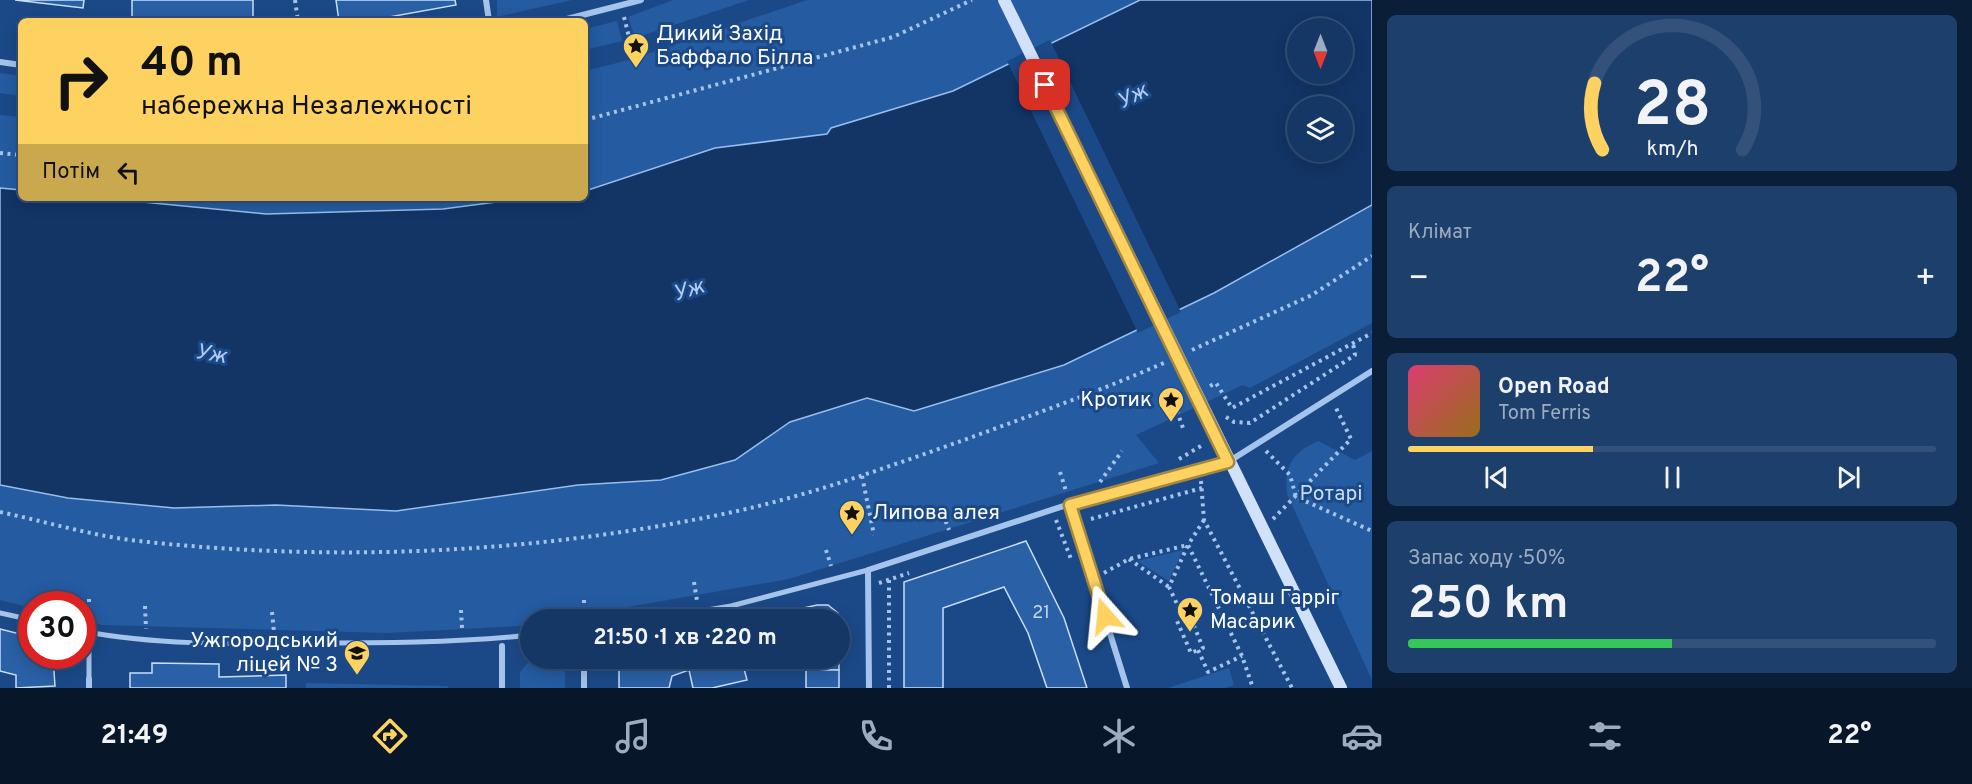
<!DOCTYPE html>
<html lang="uk">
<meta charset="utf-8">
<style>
body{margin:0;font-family:Overpass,sans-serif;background:#1d3f6c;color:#f1f3f6;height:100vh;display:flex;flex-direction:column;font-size:22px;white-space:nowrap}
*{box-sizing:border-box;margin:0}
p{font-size:20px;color:#9dacbf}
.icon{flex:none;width:33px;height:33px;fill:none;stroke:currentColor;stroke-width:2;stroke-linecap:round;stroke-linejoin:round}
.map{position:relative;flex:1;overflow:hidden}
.panel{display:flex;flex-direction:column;gap:15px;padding:15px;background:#0b1e38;width:600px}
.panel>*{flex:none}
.banner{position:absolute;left:18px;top:18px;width:570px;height:183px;border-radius:9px;box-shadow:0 3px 15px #0003,0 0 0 2px #33517a;background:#fdd261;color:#111;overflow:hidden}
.needle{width:39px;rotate:180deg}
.tools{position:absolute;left:1287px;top:18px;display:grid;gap:12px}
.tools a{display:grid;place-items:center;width:66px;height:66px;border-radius:50%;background:#143766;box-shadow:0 3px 15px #0003,0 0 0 2px #33517a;font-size:30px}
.speed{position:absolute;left:18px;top:591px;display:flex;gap:12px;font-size:30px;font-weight:700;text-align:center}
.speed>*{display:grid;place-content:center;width:78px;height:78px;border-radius:50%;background:#143766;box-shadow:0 3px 15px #0003,0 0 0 2px #33517a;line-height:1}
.speed .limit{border:9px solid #d22;background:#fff;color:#111}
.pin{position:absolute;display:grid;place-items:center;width:51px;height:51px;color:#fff;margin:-26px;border-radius:12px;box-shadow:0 3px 9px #0006}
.me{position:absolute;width:66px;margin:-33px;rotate:342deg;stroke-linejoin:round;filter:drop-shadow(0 0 4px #0008)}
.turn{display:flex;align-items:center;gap:21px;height:126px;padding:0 24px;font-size:27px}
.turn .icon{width:78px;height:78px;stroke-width:2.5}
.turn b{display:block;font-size:42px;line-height:51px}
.then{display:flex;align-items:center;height:57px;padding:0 24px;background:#0003;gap:12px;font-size:22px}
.big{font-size:45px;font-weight:700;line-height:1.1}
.panel .card{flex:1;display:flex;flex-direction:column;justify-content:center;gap:9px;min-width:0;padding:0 21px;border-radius:9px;background:#1d3f6c}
.panel .dial{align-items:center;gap:0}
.dial svg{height:156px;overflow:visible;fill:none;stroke:#33517a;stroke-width:7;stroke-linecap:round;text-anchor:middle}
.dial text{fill:#f1f3f6;stroke:none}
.song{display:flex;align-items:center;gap:18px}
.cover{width:72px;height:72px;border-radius:9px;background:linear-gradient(135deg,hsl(340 70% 55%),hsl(40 70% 35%))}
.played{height:6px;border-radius:3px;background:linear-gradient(90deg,#fdd261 35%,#33517a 35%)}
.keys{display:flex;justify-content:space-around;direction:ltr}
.heat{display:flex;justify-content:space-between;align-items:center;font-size:33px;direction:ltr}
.charge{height:9px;border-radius:4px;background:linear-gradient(90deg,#34c759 50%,#33517a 0)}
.trip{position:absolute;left:520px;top:609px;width:330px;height:60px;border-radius:30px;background:#143766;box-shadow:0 3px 15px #0003,0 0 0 2px #33517a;font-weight:700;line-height:60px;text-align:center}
.tab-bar{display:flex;height:96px;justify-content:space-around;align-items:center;background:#081629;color:#9dacbf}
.tab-bar .icon{width:42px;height:42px}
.tab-bar .selected{color:#fdd261}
.tab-bar b{font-size:27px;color:#f1f3f6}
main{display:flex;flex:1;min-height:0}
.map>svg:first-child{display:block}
.green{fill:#245ba1}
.water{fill:#123566;stroke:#97beee;stroke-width:1.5;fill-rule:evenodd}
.pier{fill:#1b4988}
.building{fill:#2a60a6;stroke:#c9def9;stroke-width:1.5}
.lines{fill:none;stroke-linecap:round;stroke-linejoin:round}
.path{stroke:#a4c4ec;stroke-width:4;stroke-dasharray:3 4.5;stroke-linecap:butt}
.pedestrian{stroke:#a4c4ec;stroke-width:5}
.minor{stroke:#a4c4ec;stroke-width:6}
.secondary{stroke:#d0e1f9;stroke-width:12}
.route-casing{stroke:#a4883f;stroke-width:15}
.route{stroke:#fdd261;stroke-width:10}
.labels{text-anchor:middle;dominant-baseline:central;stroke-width:6;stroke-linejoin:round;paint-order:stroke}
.number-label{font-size:18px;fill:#cad7e9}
.poi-label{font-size:21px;fill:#fff;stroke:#1b4988;text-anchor:start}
.park-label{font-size:21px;fill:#c9def9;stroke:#1b4988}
.water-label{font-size:22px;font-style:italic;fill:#b0cef3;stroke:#1b4988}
</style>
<main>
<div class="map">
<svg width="1372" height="688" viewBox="0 0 1372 688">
<rect width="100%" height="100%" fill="#1b4988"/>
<g class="green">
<polygon points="497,0 572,0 497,17"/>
<polygon points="673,0 749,0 635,38 628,17"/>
<polygon points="807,0 1140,0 953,91 827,134 715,148 585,191 585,71 629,60"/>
<polygon points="617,21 622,41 585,50 585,29"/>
<polygon points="0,73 21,76 21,96 0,93"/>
<polygon points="0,115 21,117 21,190 0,188"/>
<polygon points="101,198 528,198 443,209 266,214"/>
<polygon points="1372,205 1372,323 1250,388 1243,385 1136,435 1159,463 789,579 559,619 531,620 531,624 519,626 387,633 102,625 83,620 82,604 32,604 31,608 0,600 0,485 68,498 174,508 488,498 578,485 661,480 735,460 790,422 867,398 914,411 1064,365 1214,293"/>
<path d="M1318,441L1355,460L1372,451V680L1287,494C1284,466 1292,453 1318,441Z"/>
<polygon points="1183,550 1169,581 1137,561"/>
<polygon points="531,659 555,659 565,672 565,688 520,688 520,672"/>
<polygon points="1229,668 1234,685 1225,688 1168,688"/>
<polygon points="306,683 448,686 448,688 306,688"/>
</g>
<path class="water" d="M1140,0H1372V205L1214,293L1064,365L914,411L867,398L790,422L735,460L661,480L578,485L396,511L276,505L174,508L68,498L0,485V188L21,190V198H101L266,214L443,209L528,198H585V191L715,148L827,134L831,128L953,91ZM1298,28H1342V74H1298ZM1298,106H1342V152H1298Z"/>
<polygon class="pier" points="1050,40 1181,312 1138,333 1007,61"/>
<g class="building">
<polygon points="15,0 84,0 83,8"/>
<rect x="132" y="0" width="121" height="21"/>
<polygon points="336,0 455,0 456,5 367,21 339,21"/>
<polygon points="1026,541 1064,618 1087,688 1047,688 1028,633 1004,587 943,608 943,688 904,688 904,582"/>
<polygon points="817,605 828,605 838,613 838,620 783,620 781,613"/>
<polygon points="0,629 32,637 32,656 53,656 55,686 16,688 16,675 0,671"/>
<polygon points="619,658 751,658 742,661 747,680 712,688 693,688 689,670 672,676 669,688 619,688"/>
<rect x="806" y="658" width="33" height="12"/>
<polygon points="152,663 219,664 219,677 286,675 286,688 130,688 130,673 152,673"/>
<rect x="806" y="670" width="33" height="18"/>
</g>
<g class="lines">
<g class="path">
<polyline points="295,0 298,21"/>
<polyline points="624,17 631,45"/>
<polyline points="585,120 893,37 972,0"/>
<polyline points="0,153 21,155"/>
<polyline points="1192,350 1312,295 1372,256"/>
<polyline points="1210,386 1216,383 1232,408 1372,333"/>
<polyline points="1180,400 1174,403 1183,428"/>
<polyline points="1226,417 1234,422 1250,423 1355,355 1353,343"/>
<polyline points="1266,451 1290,475 1296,497 1372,531"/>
<polyline points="1179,459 1201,446"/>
<polyline points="1060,472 1066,491"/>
<polyline points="862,476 874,535"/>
<polyline points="1201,481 1204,520 1292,688"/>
<polyline points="1100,482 1122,451"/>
<path d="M0,512C43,521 86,534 130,540C329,563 532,554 728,513C809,496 887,467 964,440C1032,415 1100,391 1166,362"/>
<polyline points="943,514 949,530"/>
<polyline points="1091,519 1202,488"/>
<polyline points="1273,519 1351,439 1336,408"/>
<polyline points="1056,520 1071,559"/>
<polyline points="1204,520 1188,545 1242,656 1253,688"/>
<polyline points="826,550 831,566"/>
<polyline points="1129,559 1169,587"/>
<polyline points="1104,573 1129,559 1188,545 1169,587 1184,619 1190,616 1203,648 1198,650 1208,672 1242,656"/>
<polyline points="889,580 889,688"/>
<polyline points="694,582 697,601"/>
<polyline points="879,583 909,573"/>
<polyline points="89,599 89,622"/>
<polyline points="584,600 584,620"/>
<polyline points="145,606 146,629"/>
<polyline points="461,610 462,628"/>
<polyline points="272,612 274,632"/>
<polyline points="1184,619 1177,621 1191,653 1198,650"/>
<polyline points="611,620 637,616"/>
</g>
<g class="pedestrian">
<polyline points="0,613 32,620"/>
<polyline points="648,620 731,606 868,570"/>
<path d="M82,631C154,645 230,644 302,643C378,643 455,643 531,635"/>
<polyline points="89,679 89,632"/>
</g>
<g class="minor">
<polyline points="486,0 489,21"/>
<polyline points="559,21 641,0"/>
<polyline points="0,62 21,65"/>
<polyline points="1070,505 1127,688"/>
<polyline points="584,658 584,688"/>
<polyline points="89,679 89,688"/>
<polyline points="502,688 502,646"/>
<polyline points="869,688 868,570 1088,498 1228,462 1372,371"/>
</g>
<polyline class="secondary" points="1004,0 1341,688"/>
</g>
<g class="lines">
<g class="route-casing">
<polyline id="route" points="1045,85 1228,462 1070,505 1105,616"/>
</g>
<use href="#route" class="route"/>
</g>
<defs>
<g id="sight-pin" transform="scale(1.35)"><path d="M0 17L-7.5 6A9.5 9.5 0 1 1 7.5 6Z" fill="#fdd261" stroke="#1b4988"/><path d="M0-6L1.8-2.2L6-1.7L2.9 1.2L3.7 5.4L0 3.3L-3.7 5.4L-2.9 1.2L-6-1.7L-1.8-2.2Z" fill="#111"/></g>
<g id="school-pin" transform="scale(1.35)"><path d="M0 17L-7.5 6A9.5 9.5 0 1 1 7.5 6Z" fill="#fdd261" stroke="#1b4988"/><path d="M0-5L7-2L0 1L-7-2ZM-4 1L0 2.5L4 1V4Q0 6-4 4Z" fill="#111"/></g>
</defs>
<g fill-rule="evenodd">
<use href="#sight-pin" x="636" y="46"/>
<use href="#sight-pin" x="1171" y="400"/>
<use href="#sight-pin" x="852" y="513"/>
<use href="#sight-pin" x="1190" y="610"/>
<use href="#school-pin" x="357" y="653"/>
</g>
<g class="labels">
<g class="number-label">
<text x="1041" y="613">21</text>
</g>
<g class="poi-label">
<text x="656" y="34">Дикий Захід<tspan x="656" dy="24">Баффало Білла</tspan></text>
<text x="1152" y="400" text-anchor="end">Кротик</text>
<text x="872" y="513">Липова алея</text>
<text x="1210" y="598">Томаш Гарріг<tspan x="1210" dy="24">Масарик</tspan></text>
<text x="338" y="641" text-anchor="end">Ужгородський<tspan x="338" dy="24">ліцей № 3</tspan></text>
</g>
<g class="park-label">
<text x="1331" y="494">Ротарі</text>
</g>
<g class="water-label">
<text transform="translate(1133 97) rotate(-27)">Уж</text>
<text transform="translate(689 291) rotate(-17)">Уж</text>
<text transform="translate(211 355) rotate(10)">Уж</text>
</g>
</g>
</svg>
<div class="tools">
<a><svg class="needle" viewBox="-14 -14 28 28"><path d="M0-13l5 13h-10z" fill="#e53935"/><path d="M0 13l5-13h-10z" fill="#9dacbf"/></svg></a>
<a><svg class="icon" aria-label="layers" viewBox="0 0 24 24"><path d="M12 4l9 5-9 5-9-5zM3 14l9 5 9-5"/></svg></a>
</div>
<div class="speed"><div class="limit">30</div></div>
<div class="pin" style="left:1045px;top:85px;background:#d93025"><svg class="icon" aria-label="arrive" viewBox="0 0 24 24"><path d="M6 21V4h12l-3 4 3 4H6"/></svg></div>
<svg class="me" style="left:1105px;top:616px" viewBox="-20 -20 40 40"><path d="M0-17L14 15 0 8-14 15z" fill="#fdd261" stroke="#fff" stroke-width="4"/></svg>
<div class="trip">21:50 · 1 хв · 220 m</div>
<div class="banner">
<div class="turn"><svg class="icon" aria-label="right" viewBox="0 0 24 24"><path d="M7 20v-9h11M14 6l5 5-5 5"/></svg><div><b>40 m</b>набережна Незалежності</div></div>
<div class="then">Потім<svg class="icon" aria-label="left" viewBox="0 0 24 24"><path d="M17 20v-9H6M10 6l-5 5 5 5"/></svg></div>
</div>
</div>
<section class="panel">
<div class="card dial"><svg viewBox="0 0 100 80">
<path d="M14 69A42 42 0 1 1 86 69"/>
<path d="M14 69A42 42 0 0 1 10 35" stroke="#fdd261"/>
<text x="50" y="56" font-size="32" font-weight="700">28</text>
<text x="50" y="72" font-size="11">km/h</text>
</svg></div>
<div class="card"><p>Клімат</p>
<div class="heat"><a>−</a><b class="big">22°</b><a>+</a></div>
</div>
<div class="card">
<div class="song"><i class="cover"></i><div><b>Open Road</b><p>Tom Ferris</p></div></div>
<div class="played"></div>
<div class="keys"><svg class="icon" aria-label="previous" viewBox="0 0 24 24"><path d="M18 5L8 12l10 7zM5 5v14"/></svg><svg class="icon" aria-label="pause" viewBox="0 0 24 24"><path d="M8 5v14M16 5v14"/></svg><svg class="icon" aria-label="next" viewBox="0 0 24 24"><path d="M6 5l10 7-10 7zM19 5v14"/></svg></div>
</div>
<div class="card"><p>Запас ходу · 50%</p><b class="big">250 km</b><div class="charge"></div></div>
</section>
</main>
<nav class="tab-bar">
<b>21:49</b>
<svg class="icon selected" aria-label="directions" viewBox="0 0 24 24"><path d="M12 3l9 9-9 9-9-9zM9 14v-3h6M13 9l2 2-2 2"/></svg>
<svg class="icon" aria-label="music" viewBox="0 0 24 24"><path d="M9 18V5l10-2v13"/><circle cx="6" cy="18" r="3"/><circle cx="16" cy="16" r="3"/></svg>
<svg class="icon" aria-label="phone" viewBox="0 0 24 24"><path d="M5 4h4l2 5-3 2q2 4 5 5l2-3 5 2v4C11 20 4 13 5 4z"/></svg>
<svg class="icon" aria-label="climate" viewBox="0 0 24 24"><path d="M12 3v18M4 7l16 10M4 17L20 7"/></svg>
<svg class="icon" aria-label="car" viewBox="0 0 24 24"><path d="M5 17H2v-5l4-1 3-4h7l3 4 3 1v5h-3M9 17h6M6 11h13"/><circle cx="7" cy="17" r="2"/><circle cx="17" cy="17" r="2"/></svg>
<svg class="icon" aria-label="filters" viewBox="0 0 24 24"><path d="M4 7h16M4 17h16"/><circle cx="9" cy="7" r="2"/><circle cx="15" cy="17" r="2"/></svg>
<b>22°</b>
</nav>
